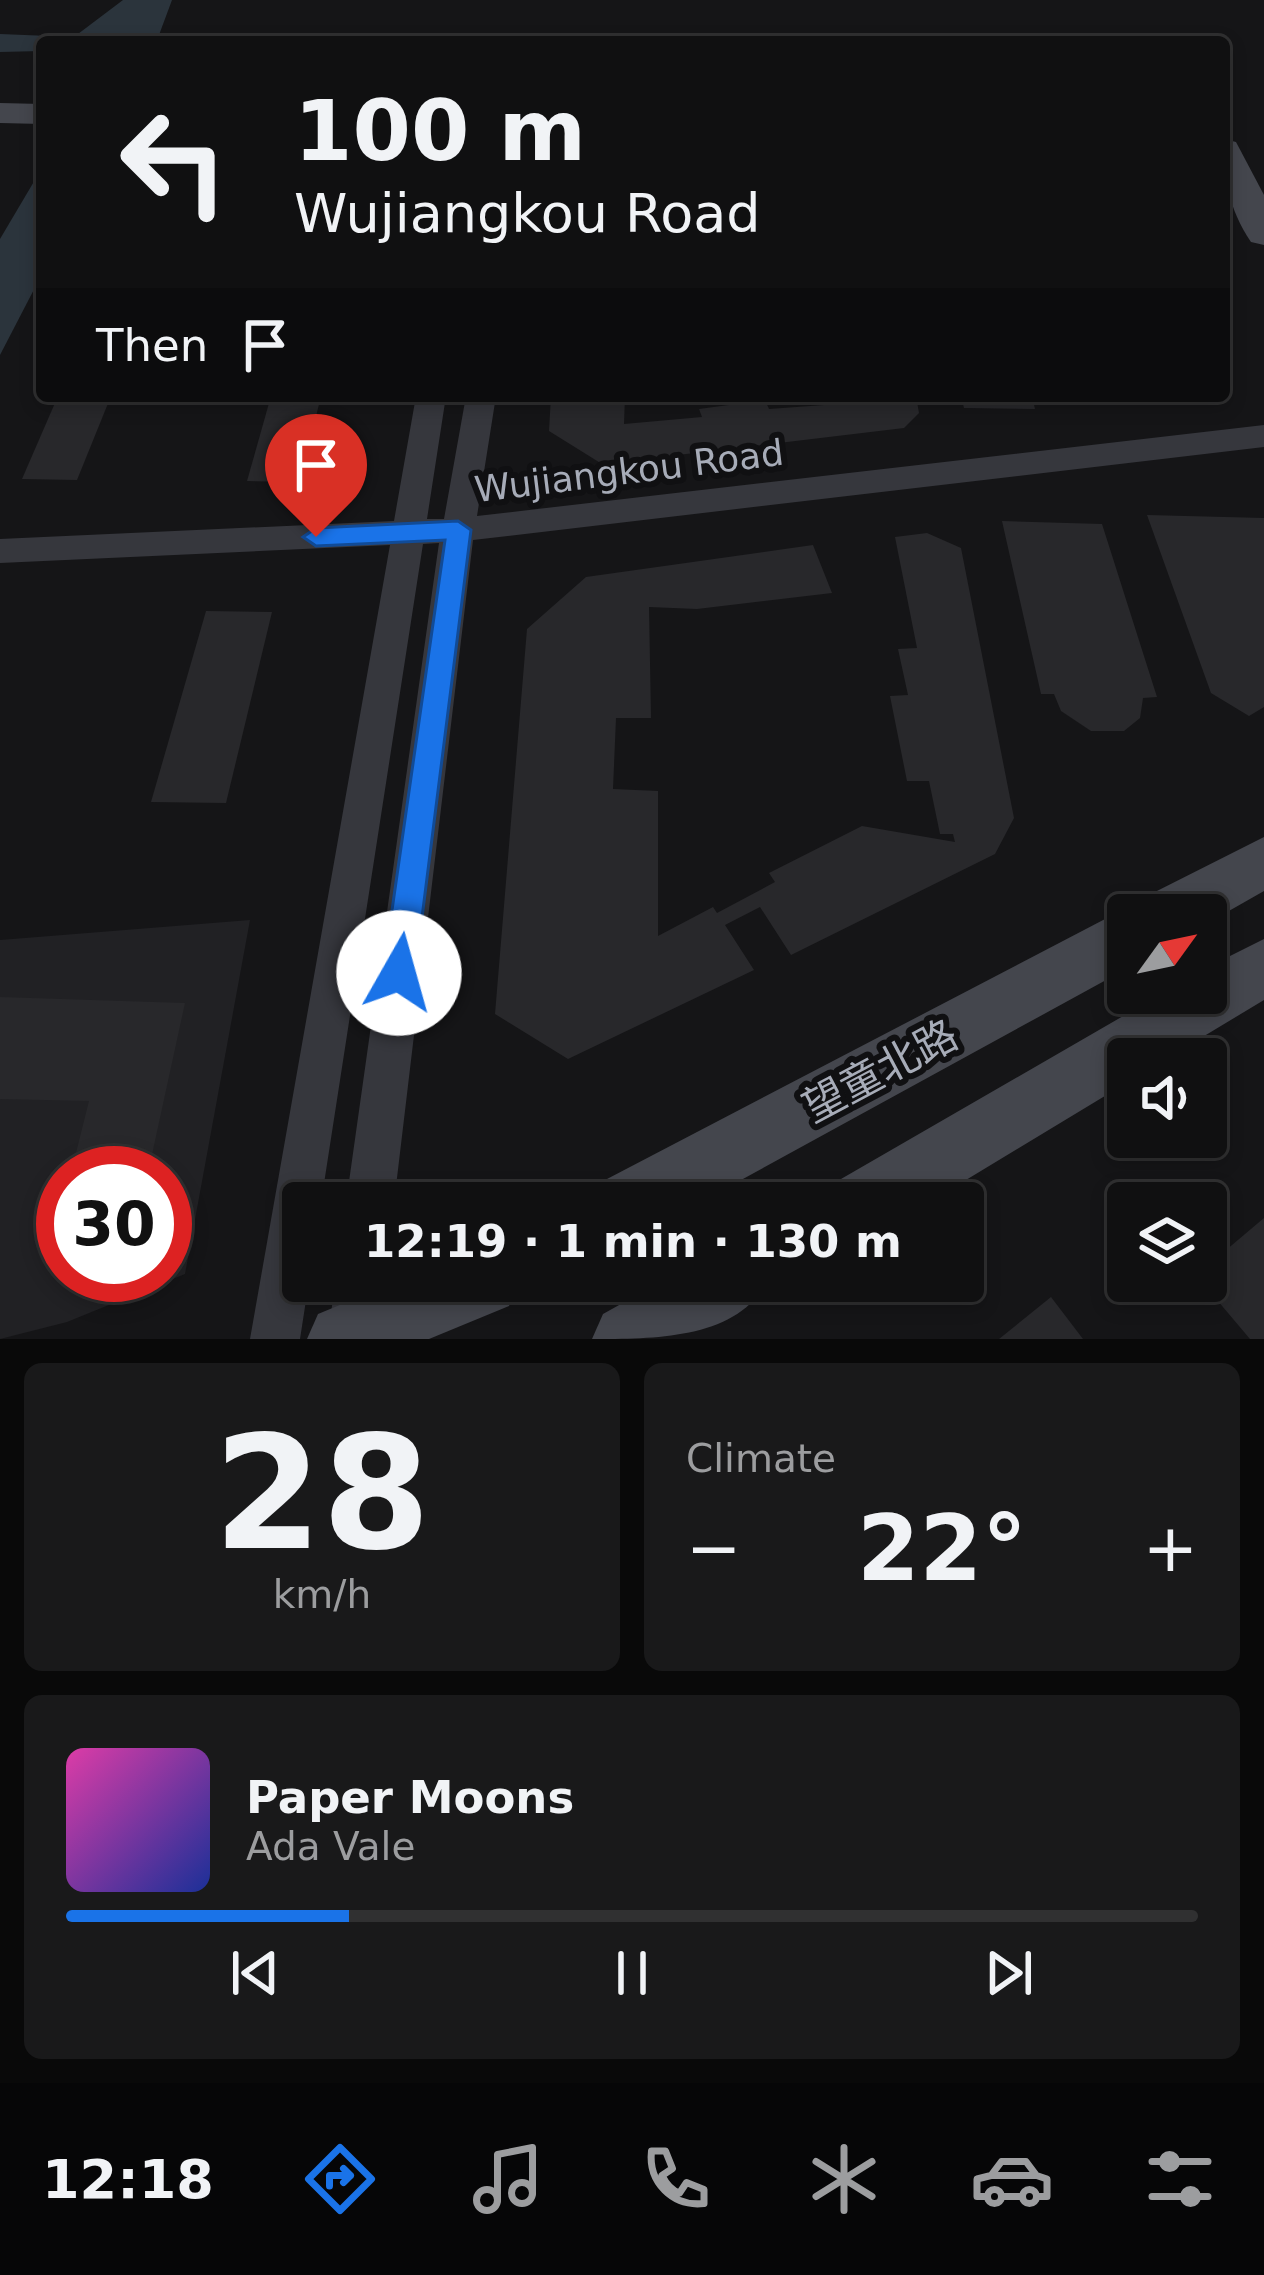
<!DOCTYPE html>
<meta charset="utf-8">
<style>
body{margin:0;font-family:"DejaVu Sans","Noto Sans SC",sans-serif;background:#19191a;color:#f1f3f6;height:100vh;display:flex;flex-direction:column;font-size:45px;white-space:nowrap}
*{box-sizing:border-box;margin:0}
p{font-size:39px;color:#9c9d9f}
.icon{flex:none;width:66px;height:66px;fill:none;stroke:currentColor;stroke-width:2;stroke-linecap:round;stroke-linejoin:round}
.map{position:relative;height:1339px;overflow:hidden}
.details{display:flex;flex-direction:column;gap:24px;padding:24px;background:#090909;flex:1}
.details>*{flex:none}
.banner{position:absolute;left:36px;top:36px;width:1194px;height:366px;border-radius:12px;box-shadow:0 6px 18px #0003,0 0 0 3px #303031;background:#101011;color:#f1f3f6;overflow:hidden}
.needle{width:78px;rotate:57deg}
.buttons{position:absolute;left:1107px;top:894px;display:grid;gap:24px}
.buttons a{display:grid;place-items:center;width:120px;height:120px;border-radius:12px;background:#101011;box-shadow:0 6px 18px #0003,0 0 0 3px #303031;font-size:60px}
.speed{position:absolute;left:36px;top:1146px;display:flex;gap:24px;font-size:60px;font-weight:700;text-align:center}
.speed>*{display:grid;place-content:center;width:156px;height:156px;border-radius:50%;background:#101011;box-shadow:0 6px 18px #0003,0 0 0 3px #303031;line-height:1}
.speed .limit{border:18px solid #d22;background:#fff;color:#111}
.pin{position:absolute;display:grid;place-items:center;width:102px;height:102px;color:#fff;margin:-123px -51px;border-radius:50% 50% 50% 0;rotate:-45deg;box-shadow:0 0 12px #0007}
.pin .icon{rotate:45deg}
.me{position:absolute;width:132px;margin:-66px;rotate:7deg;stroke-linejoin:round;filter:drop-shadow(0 0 9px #0008)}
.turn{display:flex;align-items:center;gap:42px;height:252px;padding:0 60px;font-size:54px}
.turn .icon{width:156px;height:156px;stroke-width:2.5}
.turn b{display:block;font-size:84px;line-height:102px}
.then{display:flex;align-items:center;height:114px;padding:0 60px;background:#0003;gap:24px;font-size:45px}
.big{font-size:90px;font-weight:700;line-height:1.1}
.details .tile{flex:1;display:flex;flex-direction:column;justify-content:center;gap:18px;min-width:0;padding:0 42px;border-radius:18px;background:#19191a}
.details .dial{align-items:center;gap:0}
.dial b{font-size:156px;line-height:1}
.song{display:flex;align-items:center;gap:36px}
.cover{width:144px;height:144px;border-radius:18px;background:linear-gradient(135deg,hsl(320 70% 55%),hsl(230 70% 35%))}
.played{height:12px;border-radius:6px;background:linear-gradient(90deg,#1a73e8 25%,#303031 25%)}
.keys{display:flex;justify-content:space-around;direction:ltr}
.heat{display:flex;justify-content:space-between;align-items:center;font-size:66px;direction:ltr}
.details .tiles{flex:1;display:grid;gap:24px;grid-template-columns:1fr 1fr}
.tile:last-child{grid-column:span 2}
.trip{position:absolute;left:282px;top:1182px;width:702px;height:120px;border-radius:12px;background:#101011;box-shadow:0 6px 18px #0003,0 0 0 3px #303031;font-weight:700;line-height:120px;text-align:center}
.tabs{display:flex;height:192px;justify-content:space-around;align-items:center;background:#060607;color:#9c9d9f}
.tabs .icon{width:84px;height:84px}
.tabs .selected{color:#1a73e8}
.tabs b{font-size:54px;color:#f1f3f6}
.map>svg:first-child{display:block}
.built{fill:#212124;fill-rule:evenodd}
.water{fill:#2b343c}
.building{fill:#28282b}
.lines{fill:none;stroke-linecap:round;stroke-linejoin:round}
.street{fill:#36373d;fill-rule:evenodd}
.secondary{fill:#44464d;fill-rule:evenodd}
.route{fill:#1a73e8;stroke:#114b97;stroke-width:3}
.labels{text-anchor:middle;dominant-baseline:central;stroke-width:12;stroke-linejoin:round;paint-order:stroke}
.street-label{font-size:36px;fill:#a7acb8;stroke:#101012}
.near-street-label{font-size:42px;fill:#a7acb8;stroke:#101012}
</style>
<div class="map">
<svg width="1264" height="1339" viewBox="0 0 1264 1339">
<rect width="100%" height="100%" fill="#151517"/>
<path class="built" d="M250,920L185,1274L67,1322L0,1339V940ZM63,1173H165V1275H63Z"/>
<g class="water">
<polygon points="123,0 172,0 159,35 169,42 42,42 42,51 0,52 0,34 74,37"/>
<polygon points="42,168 42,274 0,355 0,239"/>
</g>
<g class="building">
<polygon points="58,396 111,396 77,480 22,479"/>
<polygon points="271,396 321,396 300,482 247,481"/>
<polygon points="551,396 625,396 624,424 702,417 699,409 765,400 769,409 838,404 837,396 916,396 919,413 904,428 602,464 549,431"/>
<polygon points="961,396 1032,396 1035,409 964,408"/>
<polygon points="1147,515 1264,518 1264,707 1249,716 1211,693"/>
<polygon points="1002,521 1102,524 1157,697 1143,698 1140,718 1124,731 1091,731 1061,711 1054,694 1041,694"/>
<polygon points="927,533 961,548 1014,818 995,854 791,955 760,907 725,925 754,970 568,1059 495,1014 527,629 586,577 813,545 832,593 697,609 649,607 651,718 616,718 613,789 658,791 658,936 713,907 717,913 775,882 769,873 862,826 955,842 953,834 940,834 929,781 907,781 890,696 908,695 898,649 917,648 895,537"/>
<polygon points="206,611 272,612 226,803 151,802"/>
<polygon points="0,997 185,1003 148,1173 71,1173 89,1101 0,1099"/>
<polygon points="1264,1218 1264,1339 1250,1339 1201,1281 1206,1281 1206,1267"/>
<polygon points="1051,1297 1083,1339 999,1339"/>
</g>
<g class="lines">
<g class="street">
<polygon points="416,396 446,396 427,519 444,519 466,396 496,396 477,516 1264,425 1264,447 473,540 394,1203 346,1203 439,543 423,544 321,1203 303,1203 303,1281 309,1281 300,1339 250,1339 390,545 0,563 0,539 394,521"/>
<polygon points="335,1281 385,1281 378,1339 328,1339"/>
</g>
<g class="secondary">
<polygon points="0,103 42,104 42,124 0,123"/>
<path d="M1224,139L1236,142L1264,195V245L1251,242C1228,208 1224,178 1224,139Z"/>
<polygon points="1264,837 1264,891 1206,924 1206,915 1128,915 1128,968 699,1203 597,1203 607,1179 1107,918 1128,909 1139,914 1147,896"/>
<polygon points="1264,939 1264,1000 1166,1059 1128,1059 1128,1082 928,1203 831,1203 841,1179 1163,993 1206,993 1206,968"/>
<polygon points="398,1281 519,1281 509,1306 429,1339 307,1339 318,1314"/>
<path d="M662,1281H767C738,1339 655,1339 592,1339L603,1314Z"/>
</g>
</g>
<polygon class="route" points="458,521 471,530 415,973 410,984 399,988 387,984 383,973 445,540 316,546 303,537 316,528"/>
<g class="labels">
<g class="street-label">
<text transform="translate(629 471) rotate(-7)">Wujiangkou Road</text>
</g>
<g class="near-street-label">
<text transform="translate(880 1071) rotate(-28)">望童北路</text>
</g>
</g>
</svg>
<div class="buttons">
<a><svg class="needle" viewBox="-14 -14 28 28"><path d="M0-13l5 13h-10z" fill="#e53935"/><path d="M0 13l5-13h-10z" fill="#9c9d9f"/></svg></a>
<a><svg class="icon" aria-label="sound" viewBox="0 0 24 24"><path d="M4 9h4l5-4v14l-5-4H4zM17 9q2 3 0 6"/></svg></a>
<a><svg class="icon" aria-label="layers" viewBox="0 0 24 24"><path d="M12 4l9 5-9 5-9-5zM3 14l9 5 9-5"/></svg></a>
</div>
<div class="speed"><div class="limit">30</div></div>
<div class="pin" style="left:316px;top:537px;background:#d93025"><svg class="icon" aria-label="arrive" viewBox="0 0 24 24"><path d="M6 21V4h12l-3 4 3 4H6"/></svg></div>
<svg class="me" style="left:399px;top:973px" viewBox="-20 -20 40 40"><circle r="19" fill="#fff"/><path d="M0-13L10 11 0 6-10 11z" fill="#1a73e8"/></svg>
<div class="trip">12:19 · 1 min · 130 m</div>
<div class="banner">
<div class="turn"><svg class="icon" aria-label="left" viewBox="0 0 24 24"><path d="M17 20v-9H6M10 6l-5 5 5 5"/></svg><div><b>100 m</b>Wujiangkou Road</div></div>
<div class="then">Then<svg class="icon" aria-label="arrive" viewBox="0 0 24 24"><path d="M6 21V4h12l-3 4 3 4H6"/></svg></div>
</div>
</div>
<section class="details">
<div class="tiles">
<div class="tile dial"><b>28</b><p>km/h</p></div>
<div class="tile"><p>Climate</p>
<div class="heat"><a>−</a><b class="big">22°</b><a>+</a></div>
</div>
<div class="tile">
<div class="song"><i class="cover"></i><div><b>Paper Moons</b><p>Ada Vale</p></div></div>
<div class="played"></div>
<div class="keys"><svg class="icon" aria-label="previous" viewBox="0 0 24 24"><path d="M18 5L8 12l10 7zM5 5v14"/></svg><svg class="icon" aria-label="pause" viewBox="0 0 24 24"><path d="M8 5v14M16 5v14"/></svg><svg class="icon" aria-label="next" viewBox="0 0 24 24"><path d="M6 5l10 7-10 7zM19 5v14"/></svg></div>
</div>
</div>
</section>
<nav class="tabs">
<b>12:18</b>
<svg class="icon selected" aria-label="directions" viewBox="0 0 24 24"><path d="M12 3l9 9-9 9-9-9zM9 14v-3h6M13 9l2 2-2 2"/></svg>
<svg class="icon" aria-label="music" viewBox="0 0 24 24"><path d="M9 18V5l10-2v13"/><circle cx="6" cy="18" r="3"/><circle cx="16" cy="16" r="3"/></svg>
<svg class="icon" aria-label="phone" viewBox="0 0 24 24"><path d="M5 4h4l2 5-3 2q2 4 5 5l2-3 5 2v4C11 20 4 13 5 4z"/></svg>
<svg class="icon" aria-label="climate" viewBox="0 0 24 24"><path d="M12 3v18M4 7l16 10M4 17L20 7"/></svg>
<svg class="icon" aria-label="car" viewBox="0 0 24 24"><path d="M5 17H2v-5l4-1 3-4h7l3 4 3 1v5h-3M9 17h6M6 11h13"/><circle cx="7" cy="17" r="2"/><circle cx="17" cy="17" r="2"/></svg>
<svg class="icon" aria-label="filters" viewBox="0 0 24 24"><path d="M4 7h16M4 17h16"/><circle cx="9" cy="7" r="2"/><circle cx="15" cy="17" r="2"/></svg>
</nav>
